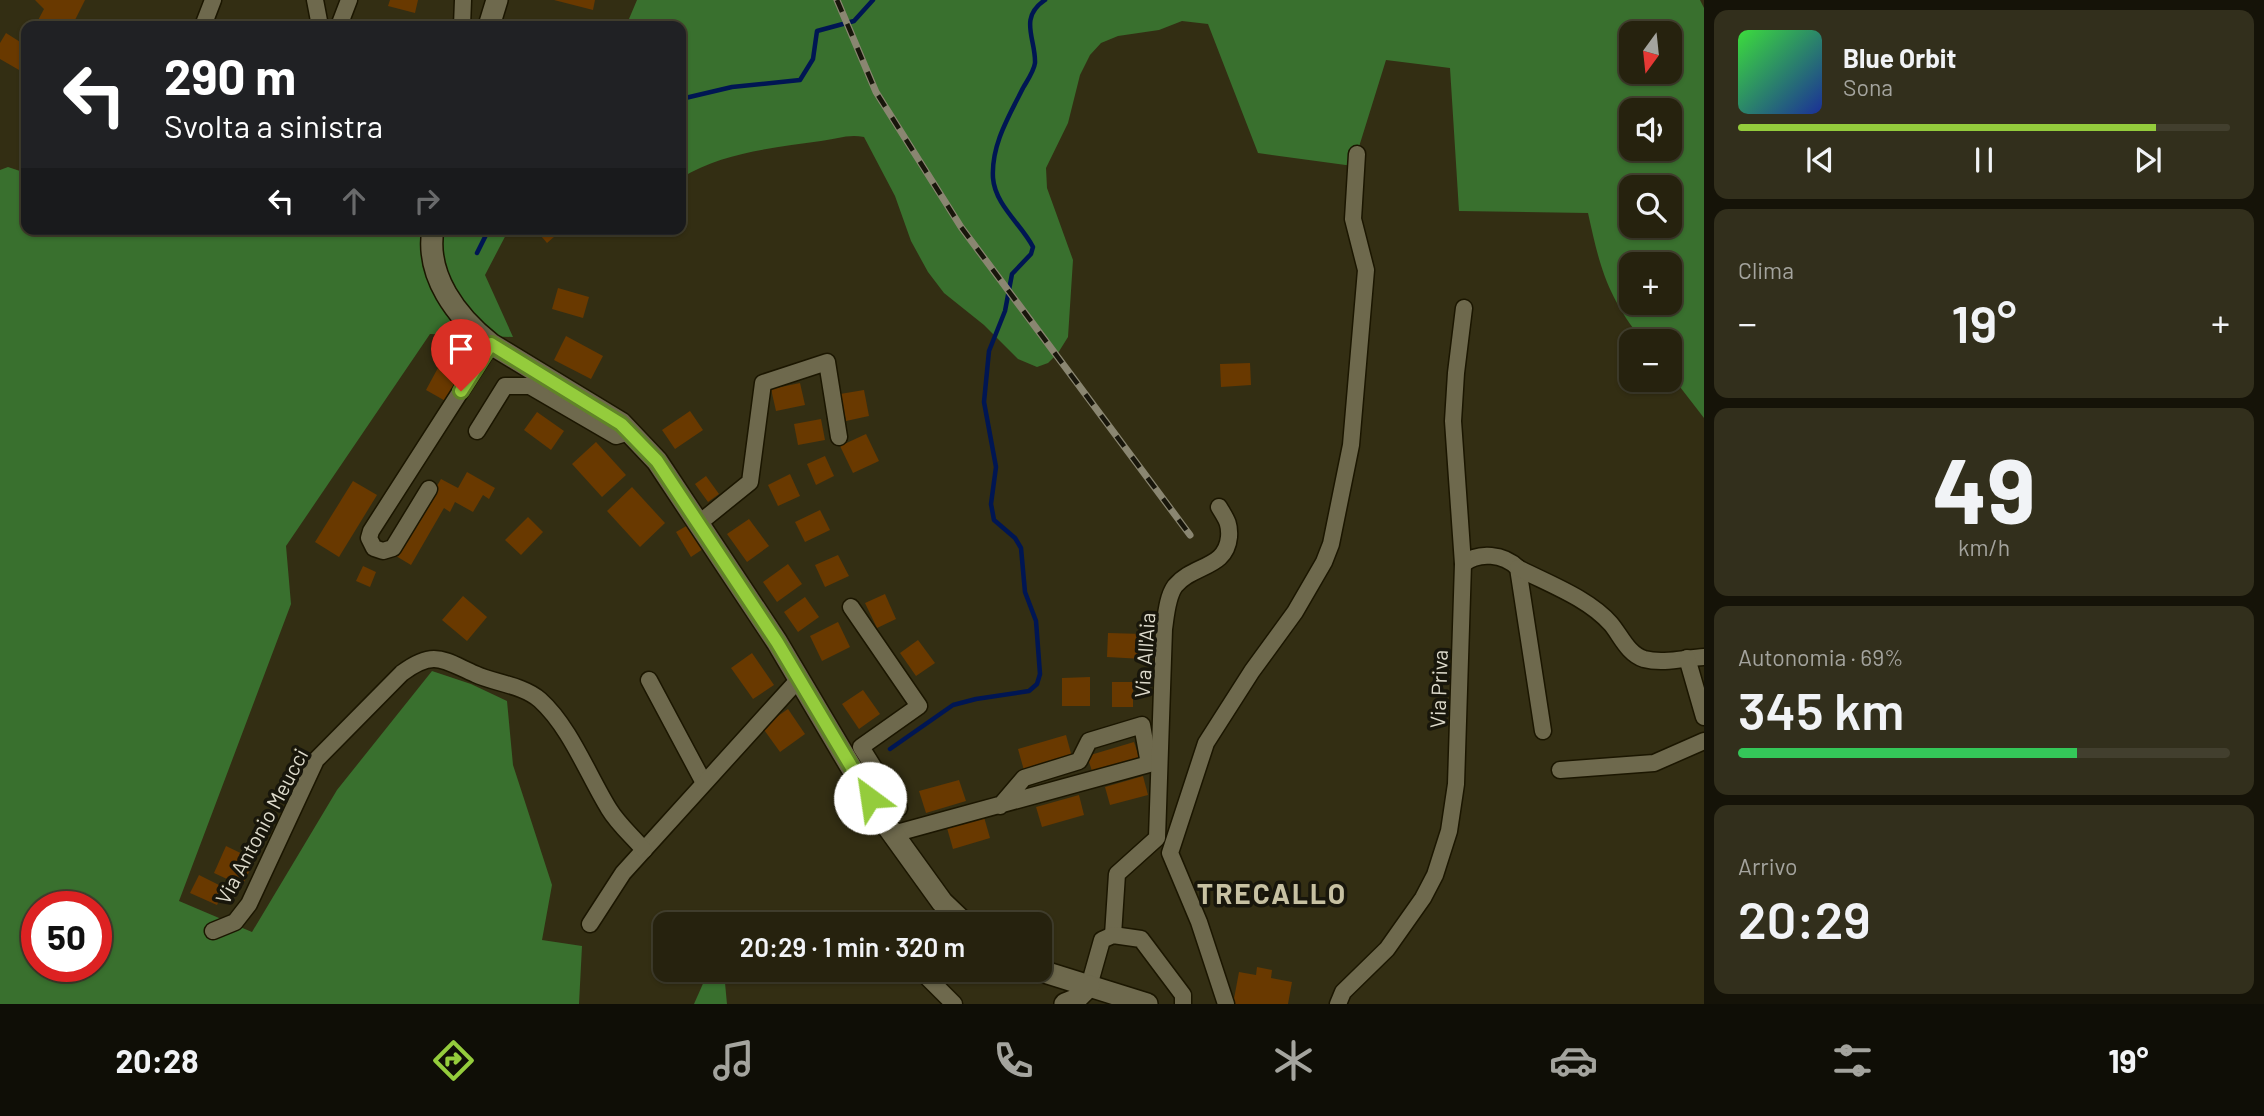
<!DOCTYPE html>
<html lang="it">
<meta charset="utf-8">
<style>
body{margin:0;font-family:Barlow,sans-serif;background:#322f1c;color:#f1f3f6;height:100vh;display:flex;flex-direction:column;font-size:26px;white-space:nowrap}
*{box-sizing:border-box;margin:0}
p{font-size:23px;color:#a4a49e}
.icon{flex:none;width:38px;height:38px;fill:none;stroke:currentColor;stroke-width:2;stroke-linecap:round;stroke-linejoin:round}
.map{position:relative;flex:1;overflow:hidden}
.details{display:flex;flex-direction:column;gap:10px;padding:10px;background:#151308;width:560px}
.details>*{flex:none}
.guide{position:absolute;left:21px;top:21px;width:665px;height:214px;border-radius:14px;box-shadow:0 2px 5px #0004,0 0 0 2px #423f2e;background:#202124;color:#fff;overflow:hidden}
.needle{width:46px;rotate:195deg}
.tools{position:absolute;left:1619px;top:21px;display:grid;gap:14px}
.tools a{display:grid;place-items:center;width:63px;height:63px;border-radius:14px;background:#26220e;box-shadow:0 2px 5px #0004,0 0 0 2px #423f2e;font-size:35px}
.speed{position:absolute;left:21px;top:891px;display:flex;gap:14px;font-size:35px;font-weight:700;text-align:center}
.speed>*{display:grid;place-content:center;width:91px;height:91px;border-radius:50%;background:#26220e;box-shadow:0 2px 5px #0004,0 0 0 2px #423f2e;line-height:1}
.speed .limit{border:10px solid #d22;background:#fff;color:#111}
.pin{position:absolute;display:grid;place-items:center;width:60px;height:60px;color:#fff;margin:-72px -30px;border-radius:50% 50% 50% 0;rotate:-45deg;box-shadow:0 0 7px #0007}
.pin .icon{rotate:45deg}
.me{position:absolute;width:77px;margin:-38px;rotate:329deg;stroke-linejoin:round;filter:drop-shadow(0 0 5px #0008)}
.turn{display:flex;align-items:center;gap:24px;height:147px;padding:0 28px;font-size:32px}
.turn .icon{width:91px;height:91px;stroke-width:2.5}
.turn b{display:block;font-size:49px;line-height:60px}
.lanes{display:flex;align-items:center;height:66px;padding:0 28px;background:#0003;justify-content:center;gap:35px;direction:ltr}
.lanes .off{opacity:.35}
.big{font-size:52px;font-weight:600;line-height:1.1}
.details .card{flex:1;display:flex;flex-direction:column;justify-content:center;gap:10px;min-width:0;padding:0 24px;border-radius:14px;background:#322f1c}
.details .dial{align-items:center;gap:0}
.dial b{font-size:91px;line-height:1}
.song{display:flex;align-items:center;gap:21px}
.cover{width:84px;height:84px;border-radius:10px;background:linear-gradient(135deg,hsl(120 70% 55%),hsl(230 70% 35%))}
.played{height:7px;border-radius:4px;background:linear-gradient(90deg,#94cc3c 85%,#423f2e 85%)}
.keys{display:flex;justify-content:space-around;direction:ltr}
.heat{display:flex;justify-content:space-between;align-items:center;font-size:38px;direction:ltr}
.charge{height:10px;border-radius:5px;background:linear-gradient(90deg,#34c759 69%,#423f2e 0)}
.trip{position:absolute;left:653px;top:912px;width:399px;height:70px;border-radius:14px;background:#26220e;box-shadow:0 2px 5px #0004,0 0 0 2px #423f2e;font-weight:600;line-height:70px;text-align:center}
.menu{display:flex;height:112px;justify-content:space-around;align-items:center;background:#0f0e06;color:#a4a49e}
.menu .icon{width:49px;height:49px}
.menu .on{color:#94cc3c}
.menu b{font-size:32px;color:#f1f3f6}
main{display:flex;flex:1;min-height:0}
.map>svg:first-child{display:block}
.forest{fill:#39702e;fill-rule:evenodd}
.lines{fill:none;stroke-linecap:round;stroke-linejoin:round}
.stream{stroke:#001653;stroke-width:4.5}
.building{fill:#693900}
.street-casing{stroke:#1b1600;stroke-width:19}
.secondary-casing{stroke:#1b1600;stroke-width:24}
.street{stroke:#6e694d;stroke-width:16}
.secondary{stroke:#6e694d;stroke-width:21}
.rail-casing{stroke:#8a8671;stroke-width:7}
.rail{stroke:#18160b;stroke-width:4.5;stroke-dasharray:13;stroke-linecap:butt}
.route-casing{stroke:#608527;stroke-width:18}
.route{stroke:#94cc3c;stroke-width:12}
.labels{text-anchor:middle;dominant-baseline:central;stroke-width:7;stroke-linejoin:round;paint-order:stroke}
.street-label{font-size:21px;fill:#dedbcc;stroke:#18160b}
.district-label{font-size:28px;font-weight:bold;letter-spacing:2px;fill:#c7c1a2;stroke:#18160b}
</style>
<main>
<div class="map">
<svg width="1704" height="1004" viewBox="0 0 1704 1004">
<rect width="100%" height="100%" fill="#332e13"/>
<g class="forest">
<path d="M637,0H1700L1704,8V418L1670,374V341H1643C1607,296 1600,268 1588,213L1459,211L1450,68L1386,60L1353,166L1258,153L1208,24L1182,21L1159,30L1118,36L1101,43L1090,55L1080,75L1068,123L1046,168L1047,188L1073,260L1068,337L1058,353L1048,363L1037,367L1018,359L984,325L944,293L928,272L911,241L895,196L864,137C848,134 837,139 821,141C773,148 723,152 681,178V26H626ZM1631,33H1670V72H1631ZM1631,110H1670V149H1631ZM1631,187H1670V226H1631ZM1631,264H1670V303H1631Z"/>
<path d="M8,167L26,173V229H509L485,275L513,337L430,334L286,546L291,604L179,901L252,932L337,790L432,671L471,684L507,701L513,765L552,885L542,940L582,946L579,1004H0V170ZM37,906H96V966H37Z"/>
<polygon points="709,970 718,970 725,983 727,1004 694,1004"/>
</g>
<g class="lines">
<g class="stream">
<polyline points="681,99 732,87 800,80 813,59 817,31 854,21 873,0"/>
<polyline points="477,253 489,229"/>
<path d="M890,749L953,705L976,699L1029,691L1037,684L1040,674L1036,621L1025,592L1021,548L1015,538L994,520L991,504L996,467L984,402L989,351L1005,311L1012,274L1031,254L1033,247C1022,225 995,205 993,178C991,145 1009,116 1023,88C1027,81 1034,71 1035,63C1036,39 1018,18 1045,0"/>
</g>
</g>
<g class="building">
<polygon points="35,0 85,0 72,26 35,26 44,9"/>
<polygon points="390,0 418,0 415,13 388,6"/>
<polygon points="554,0 595,0 593,10"/>
<polygon points="6,33 25,45 26,42 26,74 0,59 0,43"/>
<polygon points="535,229 563,229 547,243"/>
<polygon points="558,288 589,297 583,318 552,309"/>
<polygon points="566,336 603,356 591,379 554,360"/>
<polygon points="1250,363 1251,385 1221,387 1220,364"/>
<polygon points="439,366 462,379 449,403 426,390"/>
<polygon points="800,383 805,405 776,411 771,389"/>
<polygon points="864,390 869,416 846,421 840,394"/>
<polygon points="690,411 703,430 675,449 662,430"/>
<polygon points="537,412 564,431 551,450 524,430"/>
<polygon points="821,419 825,440 798,445 794,424"/>
<polygon points="866,434 879,461 853,473 840,446"/>
<polygon points="596,442 626,475 602,497 572,464"/>
<polygon points="825,456 834,476 816,485 807,464"/>
<polygon points="467,472 495,488 489,499 483,495 473,512 455,502 450,512 444,508 411,565 396,556 441,479 458,488"/>
<polygon points="790,474 800,496 778,506 768,485"/>
<polygon points="706,476 719,494 708,502 695,484"/>
<polygon points="353,481 377,495 339,557 315,542"/>
<polygon points="632,487 665,523 640,547 607,511"/>
<polygon points="820,510 830,530 805,542 795,522"/>
<polygon points="528,517 543,532 521,555 505,540"/>
<polygon points="749,519 769,546 747,562 727,534"/>
<polygon points="688,525 703,549 691,557 676,532"/>
<polygon points="838,555 849,576 825,587 815,565"/>
<polygon points="788,564 802,584 777,602 763,582"/>
<polygon points="363,566 376,572 370,587 356,581"/>
<polygon points="885,594 896,619 877,628 865,603"/>
<polygon points="463,596 487,617 467,641 442,620"/>
<polygon points="805,597 819,617 798,632 784,612"/>
<polygon points="838,622 850,647 822,661 810,636"/>
<polygon points="1108,633 1144,634 1143,659 1107,657"/>
<polygon points="918,640 935,663 916,676 900,653"/>
<polygon points="752,653 774,685 753,699 731,668"/>
<polygon points="1090,677 1090,706 1062,706 1062,678"/>
<rect x="1112" y="682" width="21" height="25"/>
<polygon points="863,690 880,714 859,729 842,704"/>
<polygon points="788,709 805,734 780,752 762,727"/>
<polygon points="1066,735 1073,761 1025,774 1018,749"/>
<polygon points="1134,742 1140,760 1093,774 1087,756"/>
<polygon points="1143,776 1148,795 1110,805 1105,787"/>
<polygon points="959,780 966,801 926,813 919,791"/>
<polygon points="1079,795 1084,815 1042,827 1036,807"/>
<polygon points="984,817 990,838 953,849 947,828"/>
<polygon points="226,846 255,860 242,886 214,873"/>
<polygon points="199,875 225,888 217,905 190,893"/>
<polygon points="1257,967 1272,970 1271,978 1292,982 1288,1004 1233,1004 1239,972 1256,975"/>
</g>
<g class="lines">
<g class="street-casing">
<g id="street">
<polyline points="315,0 320,26"/>
<polyline points="203,26 213,0"/>
<polyline points="339,26 349,0"/>
<polyline points="462,26 463,0"/>
<polyline points="477,431 505,386 530,386 616,436 629,432"/>
<polyline points="429,489 393,548 383,551 374,548 369,538 371,531 491,344"/>
<polyline points="698,524 750,482 763,383 827,362 839,437"/>
<path d="M1463,564C1479,551 1504,554 1518,568L1543,731"/>
<path d="M1518,568C1549,584 1588,598 1611,624C1621,636 1628,654 1644,659C1663,664 1685,658 1704,657"/>
<polyline points="851,607 919,706 861,747 899,808 880,816"/>
<polyline points="1687,658 1704,717"/>
<polyline points="649,680 704,783"/>
<polyline points="1560,770 1654,763 1704,741"/>
<polyline points="893,834 1149,764 1142,725 1089,741 1079,761 1024,778 1000,806"/>
<polyline points="829,921 834,924"/>
<polyline points="590,924 623,873 798,680"/>
<path d="M213,931L235,922L249,904L316,760L402,673C434,649 443,660 475,674C494,683 523,685 540,700C570,727 588,775 609,809C618,824 633,837 644,850"/>
<path d="M1113,935L1117,874L1157,838L1164,629C1166,616 1167,597 1175,586C1193,564 1226,569 1229,537C1230,523 1226,519 1219,507"/>
<polyline points="914,970 926,976 954,1004"/>
<polyline points="1089,986 1102,940 1113,935 1141,939 1183,995 1183,1004"/>
<polyline points="1226,1004 1199,922 1170,853 1206,743 1252,671 1295,612 1324,562 1331,544 1351,445 1366,270 1353,219 1357,154"/>
<polyline points="1338,1004 1343,992 1387,949 1423,898 1435,875 1449,831 1456,784 1463,564 1453,421 1456,373 1464,308"/>
</g>
</g>
<g class="secondary-casing">
<g id="secondary">
<polyline points="489,26 497,0"/>
<path d="M433,229C425,276 457,317 491,344L621,423L657,461L777,642L880,816L942,902L965,924"/>
<polyline points="1038,970 1147,1004"/>
<polyline points="1065,1004 1075,1000 1089,986"/>
</g>
</g>
<use href="#street" class="street"/>
<use href="#secondary" class="secondary"/>
<g class="rail-casing">
<polyline id="rail" points="837,0 876,92 961,227 1190,535"/>
</g>
<use href="#rail" class="rail"/>
</g>
<g class="lines">
<g class="route-casing">
<polyline id="route" points="461,391 491,344 621,424 657,461 777,642 870,798"/>
</g>
<use href="#route" class="route"/>
</g>
<g class="labels">
<g class="street-label">
<text transform="translate(1144 655) rotate(-86)">Via All'Aia</text>
<text transform="translate(1438 689) rotate(-88)">Via Priva</text>
<text transform="translate(261 826) rotate(-62)">Via Antonio Meucci</text>
</g>
<g class="district-label">
<text x="1272" y="893">TRECALLO</text>
</g>
</g>
</svg>
<div class="tools">
<a><svg class="needle" viewBox="-14 -14 28 28"><path d="M0-13l5 13h-10z" fill="#e53935"/><path d="M0 13l5-13h-10z" fill="#a4a49e"/></svg></a>
<a><svg class="icon" aria-label="sound" viewBox="0 0 24 24"><path d="M4 9h4l5-4v14l-5-4H4zM17 9q2 3 0 6"/></svg></a>
<a><svg class="icon" aria-label="search" viewBox="0 0 24 24"><circle cx="10" cy="10" r="6"/><path d="M15 15l6 6"/></svg></a>
<a>+</a>
<a>−</a>
</div>
<div class="speed"><div class="limit">50</div></div>
<div class="pin" style="left:461px;top:391px;background:#d93025"><svg class="icon" aria-label="arrive" viewBox="0 0 24 24"><path d="M6 21V4h12l-3 4 3 4H6"/></svg></div>
<svg class="me" style="left:870px;top:798px" viewBox="-20 -20 40 40"><circle r="19" fill="#fff"/><path d="M0-13L10 11 0 6-10 11z" fill="#94cc3c"/></svg>
<div class="trip">20:29 · 1 min · 320 m</div>
<div class="guide">
<div class="turn"><svg class="icon" aria-label="left" viewBox="0 0 24 24"><path d="M17 20v-9H6M10 6l-5 5 5 5"/></svg><div><b>290 m</b>Svolta a sinistra</div></div>
<div class="lanes"><svg class="icon" aria-label="left" viewBox="0 0 24 24"><path d="M17 20v-9H6M10 6l-5 5 5 5"/></svg><svg class="icon off" aria-label="ahead" viewBox="0 0 24 24"><path d="M12 20V5M6 11l6-6 6 6"/></svg><svg class="icon off" aria-label="right" viewBox="0 0 24 24"><path d="M7 20v-9h11M14 6l5 5-5 5"/></svg></div>
</div>
</div>
<section class="details">
<div class="card">
<div class="song"><i class="cover"></i><div><b>Blue Orbit</b><p>Sona</p></div></div>
<div class="played"></div>
<div class="keys"><svg class="icon" aria-label="previous" viewBox="0 0 24 24"><path d="M18 5L8 12l10 7zM5 5v14"/></svg><svg class="icon" aria-label="pause" viewBox="0 0 24 24"><path d="M8 5v14M16 5v14"/></svg><svg class="icon" aria-label="next" viewBox="0 0 24 24"><path d="M6 5l10 7-10 7zM19 5v14"/></svg></div>
</div>
<div class="card"><p>Clima</p>
<div class="heat"><a>−</a><b class="big">19°</b><a>+</a></div>
</div>
<div class="card dial"><b>49</b><p>km/h</p></div>
<div class="card"><p>Autonomia · 69%</p><b class="big">345 km</b><div class="charge"></div></div>
<div class="card"><p>Arrivo</p><b class="big">20:29</b></div>
</section>
</main>
<nav class="menu">
<b>20:28</b>
<svg class="icon on" aria-label="directions" viewBox="0 0 24 24"><path d="M12 3l9 9-9 9-9-9zM9 14v-3h6M13 9l2 2-2 2"/></svg>
<svg class="icon" aria-label="music" viewBox="0 0 24 24"><path d="M9 18V5l10-2v13"/><circle cx="6" cy="18" r="3"/><circle cx="16" cy="16" r="3"/></svg>
<svg class="icon" aria-label="phone" viewBox="0 0 24 24"><path d="M5 4h4l2 5-3 2q2 4 5 5l2-3 5 2v4C11 20 4 13 5 4z"/></svg>
<svg class="icon" aria-label="climate" viewBox="0 0 24 24"><path d="M12 3v18M4 7l16 10M4 17L20 7"/></svg>
<svg class="icon" aria-label="car" viewBox="0 0 24 24"><path d="M5 17H2v-5l4-1 3-4h7l3 4 3 1v5h-3M9 17h6M6 11h13"/><circle cx="7" cy="17" r="2"/><circle cx="17" cy="17" r="2"/></svg>
<svg class="icon" aria-label="filters" viewBox="0 0 24 24"><path d="M4 7h16M4 17h16"/><circle cx="9" cy="7" r="2"/><circle cx="15" cy="17" r="2"/></svg>
<b>19°</b>
</nav>
